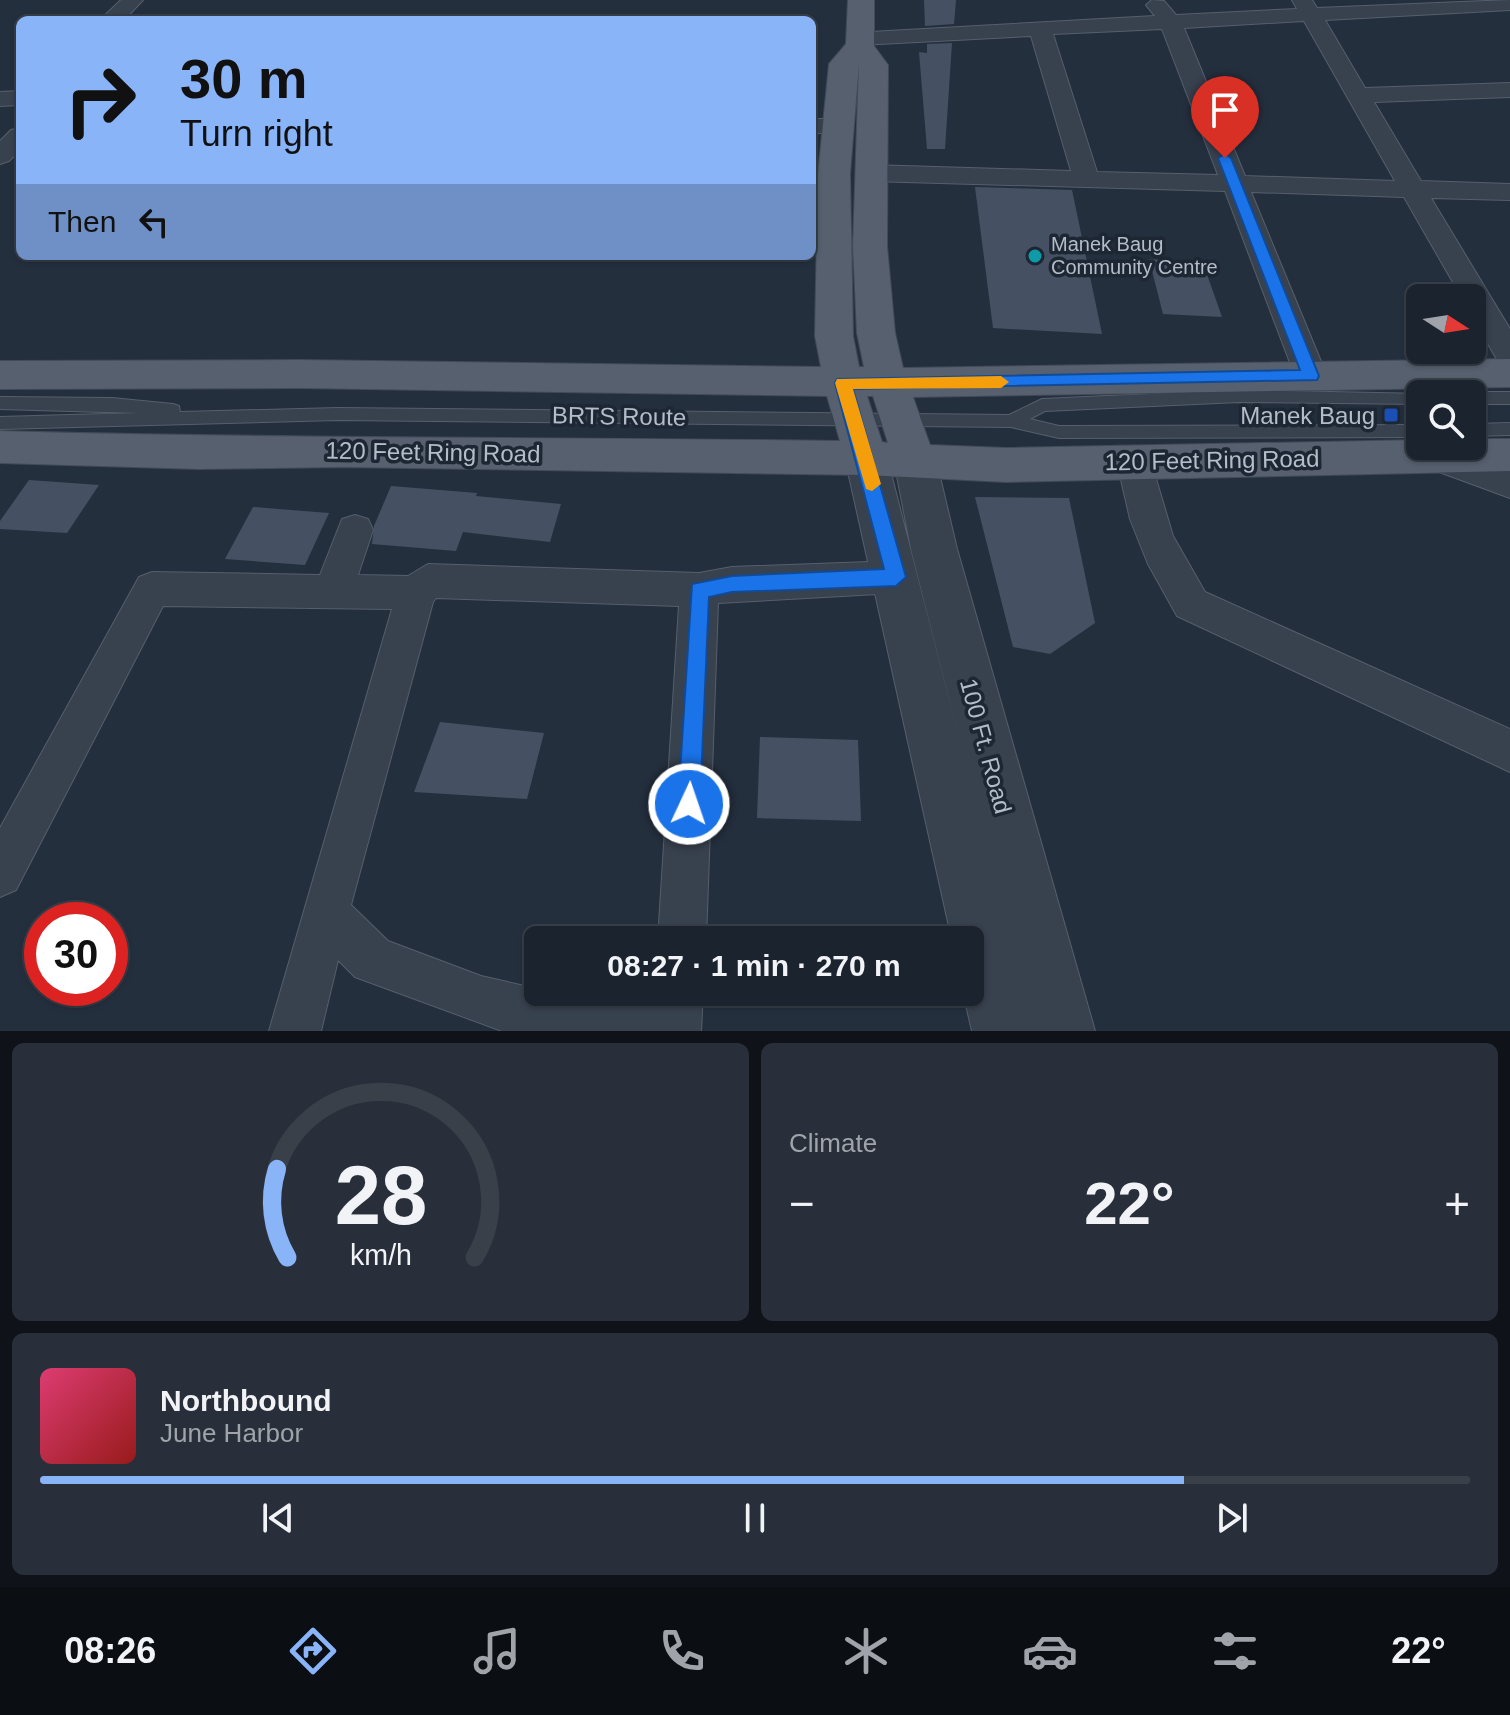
<!DOCTYPE html>
<meta charset="utf-8">
<style>
body{margin:0;font-family:Arial,sans-serif;background:#282f3a;color:#f1f3f6;height:100vh;display:flex;flex-direction:column;font-size:30px;white-space:nowrap}
*{box-sizing:border-box;margin:0}
p{font-size:26px;color:#a0a4aa}
.icon{flex:none;width:44px;height:44px;fill:none;stroke:currentColor;stroke-width:2;stroke-linecap:round;stroke-linejoin:round}
.map{position:relative;height:1031px;overflow:hidden}
.panel{display:flex;flex-direction:column;gap:12px;padding:12px;background:#0f1319;flex:1}
.panel>*{flex:none}
.banner{position:absolute;left:16px;top:16px;width:800px;height:244px;border-radius:12px;box-shadow:0 2px 6px #0004,0 0 0 2px #39404a;background:#8ab4f8;color:#111;overflow:hidden}
.needle{width:52px;rotate:102deg}
.tools{position:absolute;left:1406px;top:284px;display:grid;gap:16px}
.tools a{display:grid;place-items:center;width:80px;height:80px;border-radius:12px;background:#1b232e;box-shadow:0 2px 6px #0004,0 0 0 2px #39404a;font-size:40px}
.speed{position:absolute;left:24px;top:902px;display:flex;gap:16px;font-size:40px;font-weight:700;text-align:center}
.speed>*{display:grid;place-content:center;width:104px;height:104px;border-radius:50%;background:#1b232e;box-shadow:0 2px 6px #0004,0 0 0 2px #39404a;line-height:1}
.speed .limit{border:12px solid #d22;background:#fff;color:#111}
.pin{position:absolute;display:grid;place-items:center;width:68px;height:68px;color:#fff;margin:-82px -34px;border-radius:50% 50% 50% 0;rotate:-45deg;box-shadow:0 0 8px #0007}
.pin .icon{rotate:45deg}
.me{position:absolute;width:88px;margin:-44px;rotate:3deg;stroke-linejoin:round;filter:drop-shadow(0 0 6px #0008)}
.turn{display:flex;align-items:center;gap:28px;height:168px;padding:0 32px;font-size:36px}
.turn .icon{width:104px;height:104px;stroke-width:2.5}
.turn b{display:block;font-size:56px;line-height:68px}
.then{display:flex;align-items:center;height:76px;padding:0 32px;background:#0003;gap:16px;font-size:30px}
.big{font-size:60px;font-weight:800;line-height:1.1}
.panel .widget{flex:1;display:flex;flex-direction:column;justify-content:center;gap:12px;min-width:0;padding:0 28px;border-radius:12px;background:#282f3a}
.panel .dial{align-items:center;gap:0}
.dial svg{height:208px;overflow:visible;fill:none;stroke:#39404a;stroke-width:7;stroke-linecap:round;text-anchor:middle}
.dial text{fill:#f1f3f6;stroke:none}
.song{display:flex;align-items:center;gap:24px}
.cover{width:96px;height:96px;border-radius:12px;background:linear-gradient(135deg,hsl(340 70% 55%),hsl(0 70% 35%))}
.played{height:8px;border-radius:4px;background:linear-gradient(90deg,#8ab4f8 80%,#39404a 80%)}
.keys{display:flex;justify-content:space-around;direction:ltr}
.heat{display:flex;justify-content:space-between;align-items:center;font-size:44px;direction:ltr}
.panel .tiles{flex:1;display:grid;gap:12px;grid-template-columns:1fr 1fr}
.widget:last-child{grid-column:span 2}
.trip{position:absolute;left:524px;top:926px;width:460px;height:80px;border-radius:12px;background:#1b232e;box-shadow:0 2px 6px #0004,0 0 0 2px #39404a;font-weight:800;line-height:80px;text-align:center}
.menu{display:flex;height:128px;justify-content:space-around;align-items:center;background:#0b0e12;color:#a0a4aa}
.menu .icon{width:56px;height:56px}
.menu .selected{color:#8ab4f8}
.menu b{font-size:36px;color:#f1f3f6}
.map>svg:first-child{display:block}
.building{fill:#455162}
.lines{fill:none;stroke-linecap:round;stroke-linejoin:round}
.service-casing{stroke:#565f6c;stroke-width:2}
.minor-casing{stroke:#565f6c;stroke-width:2}
.tertiary-casing{stroke:#565f6c;stroke-width:2}
.primary-casing{stroke:#414a57;stroke-width:2}
.service{fill:#38414e;fill-rule:evenodd}
.minor{fill:#38414e;fill-rule:evenodd}
.tertiary{fill:#38414e;fill-rule:evenodd}
.primary{fill:#56606e;fill-rule:evenodd}
.route{fill:#1a73e8;stroke:#114b97;stroke-width:2}
.slow{fill:#f59e0b}
.culture-dot{fill:#0f9aa8;stroke:#1d2633;stroke-width:3}
.transit-dot{fill:#1a4fb4;stroke:#1d2633;stroke-width:3}
.labels{text-anchor:middle;dominant-baseline:central;stroke-width:7;stroke-linejoin:round;paint-order:stroke}
.far-poi-label{font-size:20px;fill:#b4bcc9;stroke:#1d2633;text-anchor:start}
.poi-label{font-size:24px;fill:#b4bcc9;stroke:#1d2633;text-anchor:end}
.street-label{font-size:24px;fill:#b4bcc9;stroke:#1d2633}
</style>
<div class="map">
<svg width="1510" height="1031" viewBox="0 0 1510 1031">
<rect width="100%" height="100%" fill="#242f3e"/>
<g class="building">
<polygon points="924,0 956,0 954,24 925,26"/>
<polygon points="952,43 945,149 927,149 919,52 927,53 927,44"/>
<polygon points="975,187 1072,190 1102,334 993,328"/>
<polygon points="1149,259 1203,263 1222,317 1163,314"/>
<polygon points="29,480 99,485 67,533 0,529 0,521"/>
<polygon points="391,486 477,493 476,496 561,504 550,542 463,532 456,551 372,544 374,526"/>
<polygon points="975,497 1069,498 1095,623 1050,654 1013,647"/>
<polygon points="253,507 329,513 305,565 225,559"/>
<polygon points="440,722 544,733 527,799 414,792"/>
<polygon points="760,737 858,740 861,821 757,818"/>
</g>
<g class="lines">
<g class="service-casing">
<g id="service">
<polygon points="1239,390 1426,394 1420,394 1420,404 1239,402 1045,411 1030,419 1059,426 1420,425 1420,437 1059,438 1011,427 338,420 0,429 0,417 140,413 0,409 0,397 112,398 173,404 179,406 180,412 338,408 1009,415 1042,399"/>
<polygon points="1472,392 1510,392 1510,404 1472,404 1472,394 1466,394"/>
<polygon points="1510,423 1510,435 1472,436 1472,424"/>
</g>
</g>
<g class="minor-casing">
<g id="minor">
<polygon points="121,0 143,0 124,20 100,20"/>
<path d="M1152,0L1164,1L1176,15L1297,9L1292,0H1312L1317,8L1510,0V10L1325,20L1365,88L1510,83V97L1374,102L1421,181L1510,184V200L1431,198L1510,329V366L1499,363L1472,316V298H1462L1404,197L1251,192L1327,376L1322,384L1311,388L1300,384L1295,376L1225,191L870,181L857,173L870,165L1071,171L1031,36L860,45L849,38L852,33L1155,16L1146,5ZM1304,21L1395,181L1245,176L1184,28ZM1162,29L1218,175L1097,172L1053,34Z"/>
<polygon points="20,91 20,105 0,106 0,92"/>
<polygon points="812,119 838,119 850,126 838,133 812,133"/>
<polygon points="20,128 20,150 9,161 0,164 0,141 11,130"/>
<polygon points="1423,446 1446,446 1510,469 1510,498 1423,466 1418,456"/>
<polygon points="1134,448 1146,452 1151,462 1173,536 1205,592 1510,729 1510,772 1177,616 1148,564 1130,519 1117,462 1122,452"/>
<polygon points="355,515 368,519 373,530 358,575 408,576 428,564 699,573 732,567 896,561 909,565 915,577 909,589 896,593 718,603 706,940 658,940 679,606 436,598 433,602 351,905 388,941 481,976 538,989 538,992 652,1004 653,992 703,992 701,1031 502,1031 355,977 338,960 321,1031 269,1031 392,609 163,606 16,890 0,897 0,828 139,577 152,572 320,575 342,519"/>
</g>
</g>
<g class="tertiary-casing">
<polygon id="tertiary" points="866,441 881,446 887,458 962,750 911,549 894,460 900,448 915,443 930,448 936,460 957,549 1095,1031 972,1031 963,992 970,992 970,940 952,940 845,458 851,446"/>
</g>
<g class="primary-casing">
<path id="primary" d="M848,0H874V46L888,65L887,246L895,333L903,368L1510,359V387L913,397L930,445L1006,448L1420,440V446H1472V439H1510V471L1006,482L866,475L344,467L199,469L0,463V431C280,439 560,437 840,441L827,396L299,388L0,389V361L299,360L821,367L815,336L818,174L829,64L846,44ZM859,63L853,246L857,333L864,367H859L853,336L850,174ZM867,396H873L888,443L882,442Z"/>
</g>
<use href="#service" class="service"/>
<use href="#minor" class="minor"/>
<use href="#tertiary" class="tertiary"/>
<use href="#primary" class="primary"/>
</g>
<polygon class="route" points="1225,154 1231,158 1319,376 1317,380 853,389 906,577 896,586 732,592 709,597 700,804 697,812 689,815 681,812 678,804 692,584 732,576 884,569 835,383 837,379 1300,370 1218,158"/>
<polygon class="slow" points="1001,376 1009,382 1001,388 853,389 881,484 872,491 866,489 835,383 837,379"/>
<circle class="culture-dot" cx="1035" cy="256" r="8"/>
<rect class="transit-dot" x="1383" y="407" width="16" height="16" rx="4"/>
<g class="labels">
<g class="far-poi-label">
<text x="1051" y="244">Manek Baug<tspan x="1051" dy="23">Community Centre</tspan></text>
</g>
<g class="poi-label">
<text x="1375" y="415">Manek Baug</text>
</g>
<g class="street-label">
<text transform="translate(619 416) rotate(1)">BRTS Route</text>
<text transform="translate(433 452) rotate(1)">120 Feet Ring Road</text>
<text transform="translate(1212 460) rotate(-1)">120 Feet Ring Road</text>
<text transform="translate(986 746) rotate(75)">100 Ft. Road</text>
</g>
</g>
</svg>
<div class="tools">
<a><svg class="needle" viewBox="-14 -14 28 28"><path d="M0-13l5 13h-10z" fill="#e53935"/><path d="M0 13l5-13h-10z" fill="#a0a4aa"/></svg></a>
<a><svg class="icon" aria-label="search" viewBox="0 0 24 24"><circle cx="10" cy="10" r="6"/><path d="M15 15l6 6"/></svg></a>
</div>
<div class="speed"><div class="limit">30</div></div>
<div class="pin" style="left:1225px;top:158px;background:#d93025"><svg class="icon" aria-label="arrive" viewBox="0 0 24 24"><path d="M6 21V4h12l-3 4 3 4H6"/></svg></div>
<svg class="me" style="left:689px;top:804px" viewBox="-20 -20 40 40"><circle r="17" fill="#1a73e8" stroke="#fff" stroke-width="3"/><path d="M0-11L8 9 0 5-8 9z" fill="#fff"/></svg>
<div class="trip">08:27 · 1 min · 270 m</div>
<div class="banner">
<div class="turn"><svg class="icon" aria-label="right" viewBox="0 0 24 24"><path d="M7 20v-9h11M14 6l5 5-5 5"/></svg><div><b>30 m</b>Turn right</div></div>
<div class="then">Then<svg class="icon" aria-label="left" viewBox="0 0 24 24"><path d="M17 20v-9H6M10 6l-5 5 5 5"/></svg></div>
</div>
</div>
<section class="panel">
<div class="tiles">
<div class="widget dial"><svg viewBox="0 0 100 80">
<path d="M14 69A42 42 0 1 1 86 69"/>
<path d="M14 69A42 42 0 0 1 10 35" stroke="#8ab4f8"/>
<text x="50" y="56" font-size="32" font-weight="700">28</text>
<text x="50" y="72" font-size="11">km/h</text>
</svg></div>
<div class="widget"><p>Climate</p>
<div class="heat"><a>−</a><b class="big">22°</b><a>+</a></div>
</div>
<div class="widget">
<div class="song"><i class="cover"></i><div><b>Northbound</b><p>June Harbor</p></div></div>
<div class="played"></div>
<div class="keys"><svg class="icon" aria-label="previous" viewBox="0 0 24 24"><path d="M18 5L8 12l10 7zM5 5v14"/></svg><svg class="icon" aria-label="pause" viewBox="0 0 24 24"><path d="M8 5v14M16 5v14"/></svg><svg class="icon" aria-label="next" viewBox="0 0 24 24"><path d="M6 5l10 7-10 7zM19 5v14"/></svg></div>
</div>
</div>
</section>
<nav class="menu">
<b>08:26</b>
<svg class="icon selected" aria-label="directions" viewBox="0 0 24 24"><path d="M12 3l9 9-9 9-9-9zM9 14v-3h6M13 9l2 2-2 2"/></svg>
<svg class="icon" aria-label="music" viewBox="0 0 24 24"><path d="M9 18V5l10-2v13"/><circle cx="6" cy="18" r="3"/><circle cx="16" cy="16" r="3"/></svg>
<svg class="icon" aria-label="phone" viewBox="0 0 24 24"><path d="M5 4h4l2 5-3 2q2 4 5 5l2-3 5 2v4C11 20 4 13 5 4z"/></svg>
<svg class="icon" aria-label="climate" viewBox="0 0 24 24"><path d="M12 3v18M4 7l16 10M4 17L20 7"/></svg>
<svg class="icon" aria-label="car" viewBox="0 0 24 24"><path d="M5 17H2v-5l4-1 3-4h7l3 4 3 1v5h-3M9 17h6M6 11h13"/><circle cx="7" cy="17" r="2"/><circle cx="17" cy="17" r="2"/></svg>
<svg class="icon" aria-label="filters" viewBox="0 0 24 24"><path d="M4 7h16M4 17h16"/><circle cx="9" cy="7" r="2"/><circle cx="15" cy="17" r="2"/></svg>
<b>22°</b>
</nav>
